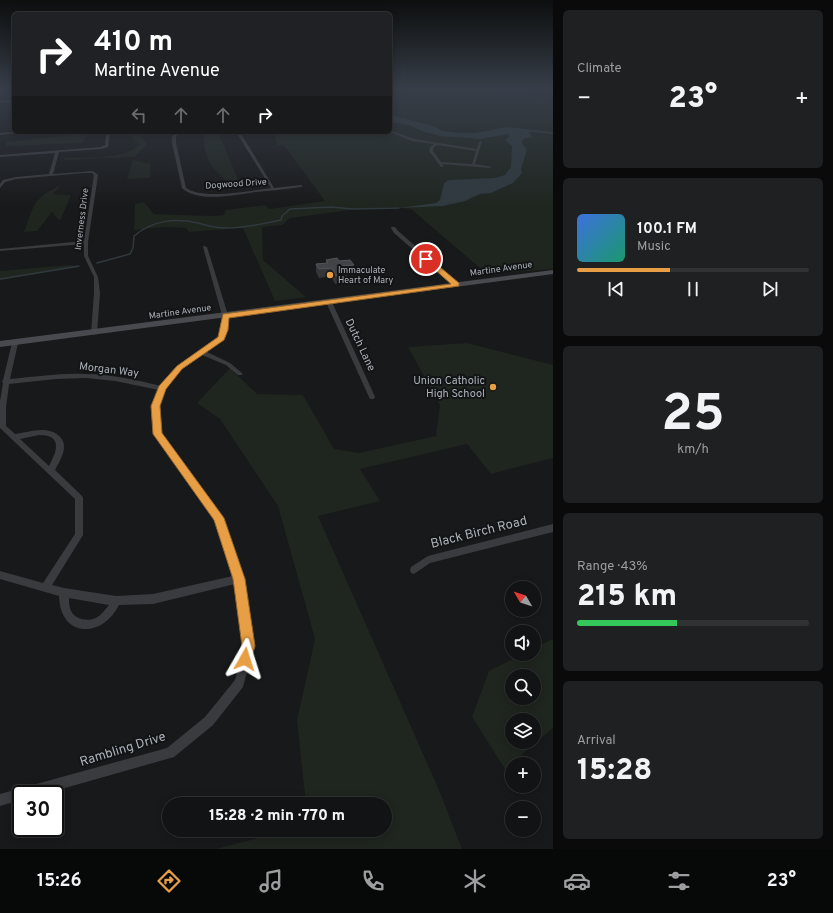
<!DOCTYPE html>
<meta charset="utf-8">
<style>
body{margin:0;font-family:Overpass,sans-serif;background:#1f2022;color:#f1f3f6;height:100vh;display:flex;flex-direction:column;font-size:15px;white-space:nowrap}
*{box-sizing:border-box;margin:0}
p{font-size:13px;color:#9c9ea0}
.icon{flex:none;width:22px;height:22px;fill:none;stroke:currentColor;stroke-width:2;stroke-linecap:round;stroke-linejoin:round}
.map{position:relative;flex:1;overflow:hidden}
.sheet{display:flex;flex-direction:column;gap:10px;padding:10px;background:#0a0a0b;width:280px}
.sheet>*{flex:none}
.banner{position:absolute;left:12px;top:12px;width:380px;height:122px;border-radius:6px;box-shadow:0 2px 10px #0003,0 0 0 1px #313234;background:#202124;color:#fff;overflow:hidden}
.needle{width:26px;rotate:309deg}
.controls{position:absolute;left:505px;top:581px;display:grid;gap:8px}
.controls a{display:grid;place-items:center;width:36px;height:36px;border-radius:50%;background:#121314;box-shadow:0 2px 10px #0003,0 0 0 1px #313234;font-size:20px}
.speed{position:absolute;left:12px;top:785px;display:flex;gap:8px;font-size:20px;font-weight:700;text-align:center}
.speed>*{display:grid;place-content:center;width:52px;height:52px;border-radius:50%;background:#121314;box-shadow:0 2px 10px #0003,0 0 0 1px #313234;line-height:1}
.speed .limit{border:2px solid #111;border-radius:6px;background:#fff;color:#111}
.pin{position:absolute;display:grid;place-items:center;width:34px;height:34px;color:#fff;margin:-17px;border:2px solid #fff;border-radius:50%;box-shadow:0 1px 4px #0007}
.me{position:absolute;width:44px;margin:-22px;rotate:6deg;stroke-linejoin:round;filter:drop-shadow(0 0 3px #0008)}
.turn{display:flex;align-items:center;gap:14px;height:84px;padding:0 16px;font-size:18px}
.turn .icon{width:52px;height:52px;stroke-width:2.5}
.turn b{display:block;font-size:28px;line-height:34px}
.lanes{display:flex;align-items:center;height:38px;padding:0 16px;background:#0003;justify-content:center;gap:20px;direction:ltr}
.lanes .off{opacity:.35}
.big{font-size:30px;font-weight:800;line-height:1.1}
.sheet .card{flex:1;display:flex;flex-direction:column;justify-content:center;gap:6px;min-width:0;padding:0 14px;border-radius:6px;background:#1f2022}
.sheet .dial{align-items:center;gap:0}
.dial b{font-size:52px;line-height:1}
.song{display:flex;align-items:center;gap:12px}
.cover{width:48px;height:48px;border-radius:6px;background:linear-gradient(135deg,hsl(220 70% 55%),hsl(160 70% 35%))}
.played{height:4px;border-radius:2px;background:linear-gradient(90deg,#e79e44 40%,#313234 40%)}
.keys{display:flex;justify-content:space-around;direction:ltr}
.heat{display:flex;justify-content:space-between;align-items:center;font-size:22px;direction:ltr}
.charge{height:6px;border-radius:3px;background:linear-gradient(90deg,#34c759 43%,#313234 0)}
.trip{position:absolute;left:162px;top:797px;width:230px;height:40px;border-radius:20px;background:#121314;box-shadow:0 2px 10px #0003,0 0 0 1px #313234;font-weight:800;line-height:40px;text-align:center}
.menu{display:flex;height:64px;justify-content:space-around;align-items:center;background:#070808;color:#9c9ea0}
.menu .icon{width:28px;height:28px}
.menu .current{color:#e79e44}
.menu b{font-size:18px;color:#f1f3f6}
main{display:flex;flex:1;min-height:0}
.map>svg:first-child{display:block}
.green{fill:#1f251f;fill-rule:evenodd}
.water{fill:#2f393e}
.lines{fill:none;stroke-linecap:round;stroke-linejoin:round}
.stream{stroke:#2f393e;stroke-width:1.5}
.minor{fill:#3a3b3f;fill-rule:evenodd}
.secondary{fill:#484a4f;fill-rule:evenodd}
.wall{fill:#343538}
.building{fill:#414346;stroke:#515458}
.route{fill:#e79e44;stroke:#96672c}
.poi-dot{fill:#e79e44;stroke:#131415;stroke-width:1.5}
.labels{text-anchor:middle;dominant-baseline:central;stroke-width:4;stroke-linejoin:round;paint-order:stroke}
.far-street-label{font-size:9px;fill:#abb1b9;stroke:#131415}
.far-poi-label{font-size:9px;fill:#abb1b9;stroke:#131415;text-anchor:start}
.street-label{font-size:11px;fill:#abb1b9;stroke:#131415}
.poi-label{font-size:11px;fill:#abb1b9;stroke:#131415;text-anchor:end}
.near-street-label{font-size:13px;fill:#abb1b9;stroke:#131415}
</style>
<main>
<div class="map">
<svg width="553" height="849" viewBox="0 0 553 849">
<rect width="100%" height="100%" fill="#18191a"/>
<g class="green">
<polygon points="406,88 515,88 553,104 553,269 487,274 411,209 390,207 351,210 290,218 282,225 262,227 263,260 306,297 275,301 243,228 189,232 186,228 163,227 134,230 135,204 144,202 154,214 212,216 224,215 225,210 265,205 269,209 325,201 284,145 277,145 274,132 390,132 390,89"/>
<path d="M204,132H218L239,182L229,183C210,165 203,160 204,132Z"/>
<polygon points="88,133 82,143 6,146 6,142"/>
<path d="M128,133H145L140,137L147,143L135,157L65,160L64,158C86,157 123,160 140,145Z"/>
<polygon points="133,160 150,164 150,178 127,179"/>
<path d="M61,185L53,194L71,195L60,221L52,212L37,231L24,232C34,205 33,198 61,185Z"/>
<polygon points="70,265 80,267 0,280 0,271"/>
<polygon points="467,343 553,365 553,458 491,474 467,444 360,469 380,501 318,516 439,790 462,849 216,849 288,830 385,830 385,804 306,804 297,720 315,639 278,506 220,419 197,403 230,368 257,394 303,395 334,449 359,453 436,436 440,405 408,347"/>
<path d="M553,639V728L505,769L472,717L489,671L522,654H534V648ZM512,676H534V698H512ZM512,720H534V742H512Z"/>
</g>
<polygon class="water" points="390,115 433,126 443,131 459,133 475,133 508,127 553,132 553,134 532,132 530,133 532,137 523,139 522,143 527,150 521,169 522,173 513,183 491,193 480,194 465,201 443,206 399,208 436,203 440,200 444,183 449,180 495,178 505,175 511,167 512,146 505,140 510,136 507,134 480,139 440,136 422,131 409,125 390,122"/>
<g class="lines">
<g class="stream">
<path d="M97,263L130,254L133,248L134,236C152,220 176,218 198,223C208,226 216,228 226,228C244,228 263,224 281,220L282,216L290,209L331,207L353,209L399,208"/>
<polyline points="0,279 79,266"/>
</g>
<g class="minor">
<polygon points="3,88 6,88 0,95 0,92"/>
<polygon points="540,88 544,88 553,92 553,94"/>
<polygon points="14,100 14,102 0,103 0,101"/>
<path d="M390,130L414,139L477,149L479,142L482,141L475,164L492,167L490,168L442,164L444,166L441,167L429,151L430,147L434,144L412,141L390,132ZM437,145L476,151L472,164L441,162L433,151L434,147Z"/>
<polygon points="14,132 26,132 0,135 0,133"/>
<polygon points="106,132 110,132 108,147 102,149 59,152 53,174 93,171 98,175 88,242 88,256 98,277 100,293 97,333 94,335 91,333 94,293 94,277 84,256 84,244 0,251 0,249 84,241 94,175 92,173 84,173 16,179 5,182 0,188 0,184 3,180 16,177 49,174 55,153 0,157 0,155 101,147 105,145"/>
<path d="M175,132H179L176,137V143L186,188C203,200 250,191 271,188L236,132H240L274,188L301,185L303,186L301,187C286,189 270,191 255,192C235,195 198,203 182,188L172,143V137Z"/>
<polygon points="391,227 395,227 398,231 459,284 459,286 455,286 394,233 391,228"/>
<path d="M203,246L207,247L228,315L225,339L207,352L230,363L243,374L242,375H238L226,365L202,355L181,368L168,385L158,406L162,433L222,515L244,579L254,647L244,683L243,687L213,725L174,757L44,794H21V800L0,806V794L167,748L205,717L235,680L244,647L235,584L153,604L119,605C102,639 60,638 59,596L0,579V571L43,583L75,534V499L0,428V401L3,383L2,382L3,380L12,343L15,341L18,343L10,379C35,377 59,373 84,374C110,374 136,380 161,386L177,366L219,338L222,315L203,247ZM86,378L115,381L159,390L152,406L154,434L215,520L233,576L153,594L116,596L64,588L52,585L83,535V498L82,496L55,470C58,464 64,455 64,447C64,443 63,441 61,438C50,424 29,432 15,434L6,426V407L9,385V384L56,379ZM39,435C63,435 57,451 49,466L20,439ZM69,598L109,605C105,610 101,615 96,618C87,622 75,619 71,611C69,607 69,602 69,598Z"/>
<polygon points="329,300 332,302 375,397 374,399 370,399 369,397 326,302"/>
<polygon points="553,524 553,532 430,563 414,574 411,573 410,570 411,567 428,556"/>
</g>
<polygon class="secondary" points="553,270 553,274 0,347 0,341"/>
</g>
<polygon class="wall" points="326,260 339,261 354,265 353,274 347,274 346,283 335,284 331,276 319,278 316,272 316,264 326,263"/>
<polygon class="building" points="337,258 339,261 350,260 354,265 342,266 347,274 336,276 332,268 319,269 316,264 328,263 326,260"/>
<linearGradient id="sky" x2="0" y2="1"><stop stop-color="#0d0e0e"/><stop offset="0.43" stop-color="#373e49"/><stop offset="1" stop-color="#373e49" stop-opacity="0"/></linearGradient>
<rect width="553" height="207" fill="url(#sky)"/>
<polygon class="route" points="424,257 428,257 459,283 459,286 229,318 228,330 224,340 182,369 166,389 160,406 162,433 224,518 245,579 255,646 250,663 245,665 241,663 239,659 242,646 233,579 214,520 153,434 151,406 159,386 177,366 218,337 223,314 451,284 424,260"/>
<g class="poi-dot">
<circle cx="330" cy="275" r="4"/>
<circle cx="493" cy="387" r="4"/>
</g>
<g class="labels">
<g class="far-street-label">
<text transform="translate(236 184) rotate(-4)">Dogwood Drive</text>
<text transform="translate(82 219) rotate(-83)">Inverness Drive</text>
<text transform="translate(501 269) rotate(-8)">Martine Avenue</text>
<text transform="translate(180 312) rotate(-8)">Martine Avenue</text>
</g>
<g class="far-poi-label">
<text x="338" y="270">Immaculate<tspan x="338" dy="10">Heart of Mary</tspan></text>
</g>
<g class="street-label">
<text transform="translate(360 345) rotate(65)">Dutch Lane</text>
<text transform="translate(109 370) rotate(7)">Morgan Way</text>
</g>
<g class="poi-label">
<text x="485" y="381">Union Catholic<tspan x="485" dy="13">High School</tspan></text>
</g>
<g class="near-street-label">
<text transform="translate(479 533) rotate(-14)">Black Birch Road</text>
<text transform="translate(123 750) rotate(-17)">Rambling Drive</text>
</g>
</g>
</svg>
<div class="controls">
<a><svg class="needle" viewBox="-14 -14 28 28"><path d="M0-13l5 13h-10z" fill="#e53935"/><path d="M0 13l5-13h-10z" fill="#9c9ea0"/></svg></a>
<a><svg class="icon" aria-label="sound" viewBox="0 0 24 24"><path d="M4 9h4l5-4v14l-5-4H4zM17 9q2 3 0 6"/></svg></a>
<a><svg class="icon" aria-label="search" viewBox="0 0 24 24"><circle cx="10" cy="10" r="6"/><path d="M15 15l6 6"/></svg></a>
<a><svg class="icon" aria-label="layers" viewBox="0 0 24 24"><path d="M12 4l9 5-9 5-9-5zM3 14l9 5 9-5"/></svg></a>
<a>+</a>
<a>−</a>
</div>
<div class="speed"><div class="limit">30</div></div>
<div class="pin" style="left:426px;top:259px;background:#d93025"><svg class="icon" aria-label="arrive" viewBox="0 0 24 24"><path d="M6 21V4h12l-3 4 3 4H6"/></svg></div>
<svg class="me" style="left:245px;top:659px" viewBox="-20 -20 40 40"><path d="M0-17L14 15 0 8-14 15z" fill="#e79e44" stroke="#fff" stroke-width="4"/></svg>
<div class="trip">15:28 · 2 min · 770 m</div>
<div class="banner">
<div class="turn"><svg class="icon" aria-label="right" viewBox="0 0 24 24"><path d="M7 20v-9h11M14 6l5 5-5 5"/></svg><div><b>410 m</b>Martine Avenue</div></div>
<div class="lanes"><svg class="icon off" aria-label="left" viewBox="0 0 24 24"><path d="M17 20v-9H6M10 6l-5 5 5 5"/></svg><svg class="icon off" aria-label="ahead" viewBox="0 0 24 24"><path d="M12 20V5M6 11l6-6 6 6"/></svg><svg class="icon off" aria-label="ahead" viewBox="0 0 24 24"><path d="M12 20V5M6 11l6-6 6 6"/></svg><svg class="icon" aria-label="right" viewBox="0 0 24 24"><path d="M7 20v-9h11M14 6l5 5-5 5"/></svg></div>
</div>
</div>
<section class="sheet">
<div class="card"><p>Climate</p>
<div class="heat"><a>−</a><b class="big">23°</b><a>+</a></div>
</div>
<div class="card">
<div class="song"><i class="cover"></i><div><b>100.1 FM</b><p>Music</p></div></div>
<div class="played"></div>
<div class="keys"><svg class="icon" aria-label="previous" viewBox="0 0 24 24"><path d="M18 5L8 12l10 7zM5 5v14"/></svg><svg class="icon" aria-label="pause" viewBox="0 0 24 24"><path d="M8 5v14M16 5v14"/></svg><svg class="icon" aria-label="next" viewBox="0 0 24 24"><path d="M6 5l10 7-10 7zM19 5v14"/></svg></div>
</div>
<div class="card dial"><b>25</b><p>km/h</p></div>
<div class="card"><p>Range · 43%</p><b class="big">215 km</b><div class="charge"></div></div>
<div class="card"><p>Arrival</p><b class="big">15:28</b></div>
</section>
</main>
<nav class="menu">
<b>15:26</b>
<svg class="icon current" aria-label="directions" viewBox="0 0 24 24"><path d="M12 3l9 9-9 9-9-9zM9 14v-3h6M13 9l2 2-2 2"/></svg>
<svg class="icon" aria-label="music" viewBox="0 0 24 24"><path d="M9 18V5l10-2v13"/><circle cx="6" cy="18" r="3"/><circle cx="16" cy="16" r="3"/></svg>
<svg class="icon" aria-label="phone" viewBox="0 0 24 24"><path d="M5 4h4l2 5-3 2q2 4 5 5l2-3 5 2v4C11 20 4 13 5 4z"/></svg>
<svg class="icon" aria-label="climate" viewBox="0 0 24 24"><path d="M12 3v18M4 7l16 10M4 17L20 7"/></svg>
<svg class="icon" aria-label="car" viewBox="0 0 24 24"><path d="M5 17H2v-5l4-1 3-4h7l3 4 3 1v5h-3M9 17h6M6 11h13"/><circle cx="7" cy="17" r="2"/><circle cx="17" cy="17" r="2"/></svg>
<svg class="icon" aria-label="filters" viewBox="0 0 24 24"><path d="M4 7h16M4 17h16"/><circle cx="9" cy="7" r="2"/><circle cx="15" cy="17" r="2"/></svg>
<b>23°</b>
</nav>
